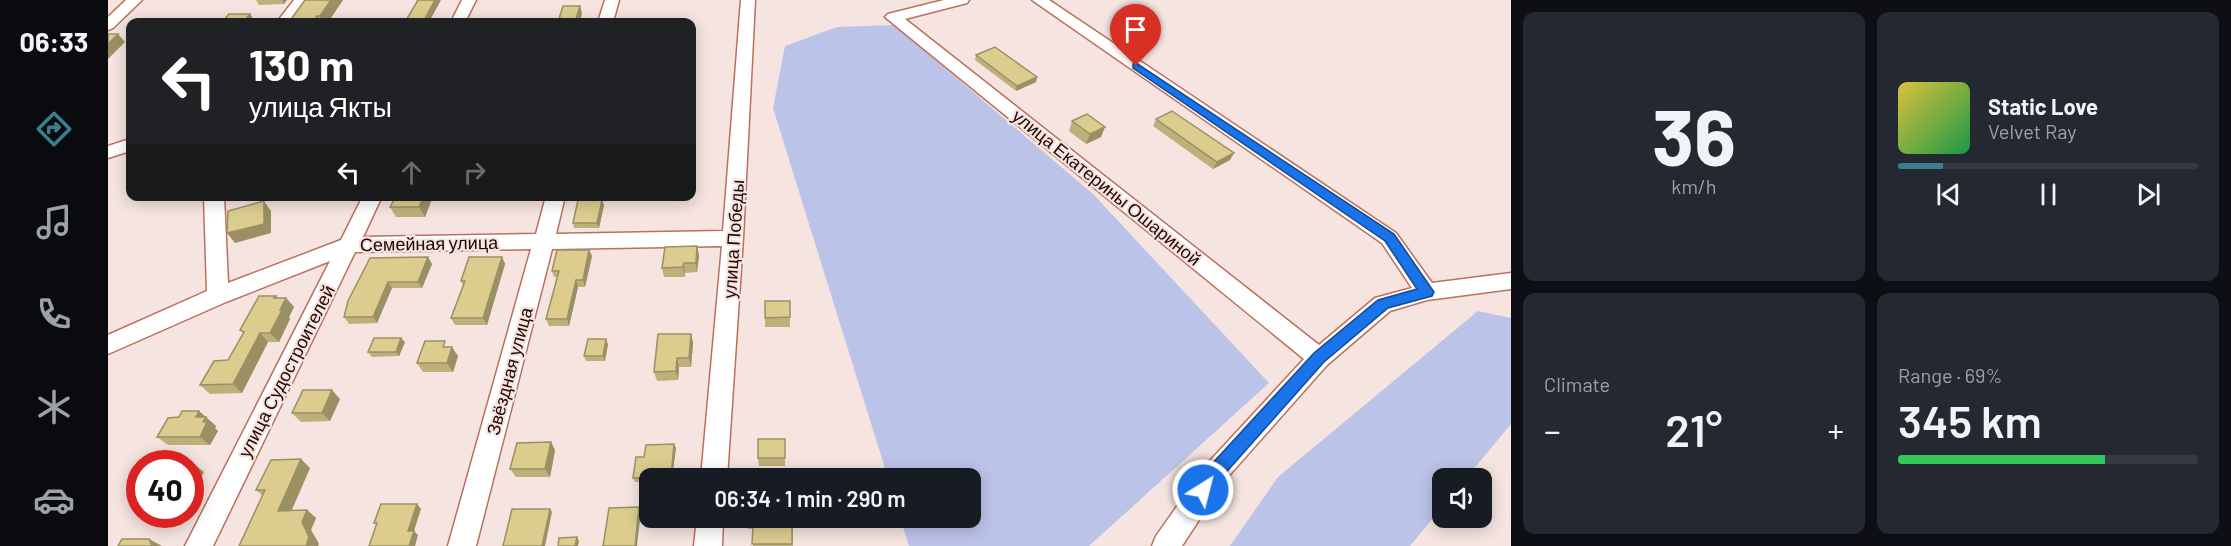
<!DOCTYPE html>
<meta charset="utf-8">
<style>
body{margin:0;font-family:Barlow,sans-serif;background:#242831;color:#f1f3f6;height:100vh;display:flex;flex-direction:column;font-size:22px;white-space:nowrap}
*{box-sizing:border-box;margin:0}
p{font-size:20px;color:#9ea1a6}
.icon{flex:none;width:33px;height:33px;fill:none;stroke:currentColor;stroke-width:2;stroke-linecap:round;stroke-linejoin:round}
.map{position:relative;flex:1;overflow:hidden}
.panel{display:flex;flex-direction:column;gap:12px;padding:12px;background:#0d0f14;width:720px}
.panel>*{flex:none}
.banner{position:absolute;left:18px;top:18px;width:570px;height:183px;border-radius:12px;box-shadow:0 3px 15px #0003;background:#202124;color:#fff;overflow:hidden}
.tools{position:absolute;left:1324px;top:468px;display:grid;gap:12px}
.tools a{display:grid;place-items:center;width:60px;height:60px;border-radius:12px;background:#171b24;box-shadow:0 3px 15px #0003;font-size:30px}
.speed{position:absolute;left:18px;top:450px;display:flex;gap:12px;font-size:30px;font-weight:700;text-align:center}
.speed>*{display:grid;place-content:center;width:78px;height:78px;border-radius:50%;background:#171b24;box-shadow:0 3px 15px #0003;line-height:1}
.speed .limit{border:9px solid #d22;background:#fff;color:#111}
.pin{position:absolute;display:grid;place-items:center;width:51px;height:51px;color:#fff;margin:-62px -26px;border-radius:50% 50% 50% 0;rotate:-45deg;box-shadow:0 0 6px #0007}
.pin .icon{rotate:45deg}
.me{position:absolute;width:66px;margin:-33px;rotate:36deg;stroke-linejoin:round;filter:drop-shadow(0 0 4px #0008)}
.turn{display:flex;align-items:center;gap:21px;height:126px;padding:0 24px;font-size:27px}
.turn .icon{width:78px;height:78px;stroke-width:2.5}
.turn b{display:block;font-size:42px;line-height:51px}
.lanes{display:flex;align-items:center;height:57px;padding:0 24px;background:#0003;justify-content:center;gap:30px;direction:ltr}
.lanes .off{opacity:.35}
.big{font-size:45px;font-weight:600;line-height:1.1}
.panel .card{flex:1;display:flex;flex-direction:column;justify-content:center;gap:9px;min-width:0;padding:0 21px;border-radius:12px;background:#242831}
.panel .dial{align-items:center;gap:0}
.dial b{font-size:78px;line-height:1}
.song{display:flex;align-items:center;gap:18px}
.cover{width:72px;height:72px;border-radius:9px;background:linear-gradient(135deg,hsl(50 70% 55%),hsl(140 70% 35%))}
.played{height:6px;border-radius:3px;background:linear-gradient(90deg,#3b7e8f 15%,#363941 15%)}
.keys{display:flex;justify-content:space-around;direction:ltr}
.heat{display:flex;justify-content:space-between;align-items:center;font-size:33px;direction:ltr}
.charge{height:9px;border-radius:4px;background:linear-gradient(90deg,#34c759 69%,#363941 0)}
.panel .tiles{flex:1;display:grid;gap:12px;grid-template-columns:repeat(2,1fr)}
.trip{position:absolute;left:531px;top:468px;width:342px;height:60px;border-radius:12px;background:#171b24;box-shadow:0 3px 15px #0003;font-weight:600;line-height:60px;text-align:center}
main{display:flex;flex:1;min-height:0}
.tab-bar{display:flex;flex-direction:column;width:108px;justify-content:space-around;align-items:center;background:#090b0e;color:#9ea1a6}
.tab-bar .icon{width:42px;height:42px}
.tab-bar .current{color:#3b7e8f}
.tab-bar b{font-size:27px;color:#f1f3f6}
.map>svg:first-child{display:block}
.green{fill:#bcc3e8}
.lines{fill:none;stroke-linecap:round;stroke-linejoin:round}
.minor-casing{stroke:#bc705c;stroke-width:3}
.minor{fill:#fff;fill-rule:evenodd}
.wall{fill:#bdb07b}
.shaded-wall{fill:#9a9064}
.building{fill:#dccd8f;stroke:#9a9064;stroke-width:1.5}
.route{fill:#1a73e8;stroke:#114b97;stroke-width:1.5}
.labels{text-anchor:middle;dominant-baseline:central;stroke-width:4.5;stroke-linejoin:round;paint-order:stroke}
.street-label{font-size:18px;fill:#220602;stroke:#f5e4df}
</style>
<main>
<nav class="tab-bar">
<b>06:33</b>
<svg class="icon current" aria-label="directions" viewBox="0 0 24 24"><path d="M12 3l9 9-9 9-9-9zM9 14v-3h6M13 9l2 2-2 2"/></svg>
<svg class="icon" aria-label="music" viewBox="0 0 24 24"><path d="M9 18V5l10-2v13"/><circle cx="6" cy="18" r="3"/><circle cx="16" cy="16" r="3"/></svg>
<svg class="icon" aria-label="phone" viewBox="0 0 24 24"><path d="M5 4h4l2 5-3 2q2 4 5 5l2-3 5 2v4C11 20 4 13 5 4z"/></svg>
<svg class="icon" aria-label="climate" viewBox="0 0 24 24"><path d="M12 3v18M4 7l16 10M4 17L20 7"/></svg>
<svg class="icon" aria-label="car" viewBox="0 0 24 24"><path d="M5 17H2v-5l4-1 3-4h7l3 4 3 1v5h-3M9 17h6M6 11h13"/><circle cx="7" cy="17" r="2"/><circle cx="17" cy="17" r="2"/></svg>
</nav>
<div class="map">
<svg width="1403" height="546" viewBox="0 0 1403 546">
<rect width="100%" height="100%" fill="#f5e4df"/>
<g class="green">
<polygon points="786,25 985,194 1161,383 981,546 801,546 792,518 862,518 862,478 780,478 665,108 677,46 729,27"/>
<polygon points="1370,311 1403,318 1403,424 1358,478 1335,478 1335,506 1302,546 1122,546 1170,477"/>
</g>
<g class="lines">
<g class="minor-casing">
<g id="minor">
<polygon points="18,0 34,0 5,28 0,30 0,17"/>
<polygon points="186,0 201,0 184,22 169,22"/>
<polygon points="354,0 368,0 357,22 343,22"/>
<polygon points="497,0 511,0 505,22 490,22"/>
<polygon points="633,0 647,0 635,238 619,478 593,478 614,246 444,249 368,546 340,546 423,249 247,252 105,546 77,546 222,261 118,302 0,354 0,335 99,291 96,196 116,196 120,283 233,240 255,196 274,196 255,237 428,234 438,196 457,196 448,234 615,231"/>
<polygon points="836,0 861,0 859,3 797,19 1211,345 1267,298 1304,288 1274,243 924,0 941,0 1288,233 1324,283 1403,273 1403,289 1319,300 1282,311 1219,365 1117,480 1074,546 1044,546 1048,536 1099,464 1196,359 777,17 780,14"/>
<polygon points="22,139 22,151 0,158 0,146"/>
<polygon points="589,518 615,518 614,546 586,546"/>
</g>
</g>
<use href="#minor" class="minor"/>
</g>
<g class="wall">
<polygon points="148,0 179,0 176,4 151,5"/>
<polygon points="235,0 220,22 181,22"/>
<polygon points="868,55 929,77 928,82 908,91 867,60"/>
<polygon points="1048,119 1122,160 1105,169 1045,126"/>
<polygon points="964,121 993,137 978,144 961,131"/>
<polygon points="325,196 317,217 288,217 282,207"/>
<polygon points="494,200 496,205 491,228 466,228 465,223"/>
<polygon points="589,246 591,256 589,272 577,273 577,277 556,277 554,268"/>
<polygon points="481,250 484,256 477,287 470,287 461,326 441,326 438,319 449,277 446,277 444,271"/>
<polygon points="394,257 397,264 379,325 347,325 343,318 355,285 353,281"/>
<polygon points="262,258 324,264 314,288 284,288 269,323 241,324 236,317"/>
<polygon points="168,296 169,298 178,298 186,307 181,317 182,319 171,342 160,342 134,393 102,394 92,385 120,360 135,333 132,330"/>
<polygon points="682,301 682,327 657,327 657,318"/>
<polygon points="583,334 585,343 583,367 571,367 570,380 549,381 546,372"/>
<polygon points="297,342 291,356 264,357 260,352"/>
<polygon points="500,344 497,361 478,361 476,356"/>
<polygon points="340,347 350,356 345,372 315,372 309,363"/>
<polygon points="232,399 222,421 193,422 184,413"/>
<polygon points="91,411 108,426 107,428 110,431 102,445 60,445 49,437 71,417"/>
<polygon points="677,447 677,466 651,466 650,458"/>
<polygon points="568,448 564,478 542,478 542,482 527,482 525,478 536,457"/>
<polygon points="447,450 442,477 408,477 402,469"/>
<polygon points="202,468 184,510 199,510 208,518 203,530 211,544 148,490"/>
<polygon points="40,514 74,514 73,515 42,516"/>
<polygon points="685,518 685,546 645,546 645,529 640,529 640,526"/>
</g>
<g class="shaded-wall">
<polygon points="174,0 179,0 176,4"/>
<polygon points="223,0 235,0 220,22 216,22 212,16"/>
<polygon points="327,0 333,0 321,22 315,22"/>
<polygon points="472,6 474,13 472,22 467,22"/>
<polygon points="142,14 147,22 135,22"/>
<polygon points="209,16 213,22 205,22"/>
<polygon points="10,34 17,42 0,59 0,44"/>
<polygon points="929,77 928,82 908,91 909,86"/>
<polygon points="997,127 993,137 978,144 982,134"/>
<polygon points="1126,153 1122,160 1105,169 1109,162"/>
<polygon points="316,196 325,196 317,217 311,207"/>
<polygon points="494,200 496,205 491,228 489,223"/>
<polygon points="156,201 163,211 163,233 127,243 119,233"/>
<polygon points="589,246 591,256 589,272 588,263"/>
<polygon points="481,250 484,256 477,287 475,280"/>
<polygon points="320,257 324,264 314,288 310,282"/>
<polygon points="394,257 397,264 379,325 375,318"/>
<polygon points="576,263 577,273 577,277 575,267"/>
<polygon points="468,280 470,287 461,326 459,319"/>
<polygon points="280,282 284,288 269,323 265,317"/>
<polygon points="168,296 175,304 178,298 186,307 181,317 182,319 171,342 162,333 166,298"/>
<polygon points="152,333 160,342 134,393 125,384"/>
<polygon points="583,334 585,343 583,367 581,358"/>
<polygon points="293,338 297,342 291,356 288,352"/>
<polygon points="498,339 500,344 497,361 495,356"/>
<polygon points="344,347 350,356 345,372 339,363"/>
<polygon points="569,358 571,367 570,380 568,371"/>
<polygon points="224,390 232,399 222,421 214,413"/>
<polygon points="91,411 108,426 107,428 110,431 102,445 92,437 88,417"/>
<polygon points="443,442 447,450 442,477 437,469"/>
<polygon points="566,444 568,448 564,478 563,478"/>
<polygon points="193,459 202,468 180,518 170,511"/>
<polygon points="85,463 96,472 82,497 82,468"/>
<polygon points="309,504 313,509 306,531 310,535 307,546 301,546 300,531"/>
<polygon points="531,507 533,511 529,546 527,546"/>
<polygon points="442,509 444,512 437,546 434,546"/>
<polygon points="199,510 208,518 203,530 211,544 210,546 198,546 194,522"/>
<polygon points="469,537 471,541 470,546 467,546"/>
<polygon points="41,539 54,546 44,546"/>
</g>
<g class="building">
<polygon points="197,0 223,0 212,16 209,16 205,22 181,22"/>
<polygon points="310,0 327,0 315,22 297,22"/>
<polygon points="455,6 472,6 467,22 450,22"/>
<polygon points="121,14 142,14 135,22 114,22"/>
<polygon points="0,34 10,34 0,44"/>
<polygon points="887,47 929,77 909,86 868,55"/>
<polygon points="1064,111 1126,153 1109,162 1048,119"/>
<polygon points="979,114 997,127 982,134 964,121"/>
<polygon points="288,196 316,196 311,207 282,207"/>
<polygon points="470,200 494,200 489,223 465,223"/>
<polygon points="156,201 156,224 119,233 120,211"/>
<polygon points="589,246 588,263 576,263 575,267 554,268 557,247"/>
<polygon points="449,250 481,250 475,280 468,280 459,319 438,319 451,271 444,271"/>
<polygon points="320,257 310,282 280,282 265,317 236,317 240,301 262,258"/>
<polygon points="361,257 394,257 375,318 343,318 357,281 353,281"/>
<polygon points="151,296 168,296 166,298 178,298 172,310 174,310 162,333 152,333 125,384 92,385 106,361 120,360 136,332 132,330"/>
<polygon points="657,301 682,301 682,317 657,318"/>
<polygon points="550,334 583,334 581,358 569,358 568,371 546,372"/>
<polygon points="266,338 293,338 288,352 260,352"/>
<polygon points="480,339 498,339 495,356 476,356"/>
<polygon points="317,341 337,341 335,347 344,347 339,363 309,363"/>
<polygon points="195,390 224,390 214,413 184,413"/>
<polygon points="74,411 91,411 88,417 98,417 95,422 99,422 92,437 49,437 60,418 71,417"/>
<rect x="650" y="439" width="27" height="19"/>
<polygon points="443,442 437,469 402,469 409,443"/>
<polygon points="566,444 563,477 525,478 528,457 536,457 538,445"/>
<polygon points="193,459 170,511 199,510 194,522 201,537 198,546 131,546 157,490 148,490 163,460"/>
<polygon points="273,504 309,504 300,531 306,531 301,546 261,546 269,523 266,523"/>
<polygon points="531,507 527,546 495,546 501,508"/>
<polygon points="404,509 442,509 434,546 395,546"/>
<polygon points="640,518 684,518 684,544 644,544 645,525 640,526"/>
<polygon points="469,537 467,546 450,546 451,538"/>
<polygon points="14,539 41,539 44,546 10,546"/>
</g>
<polygon class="route" points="1028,63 1286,234 1326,292 1324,296 1280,308 1216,362 1114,477 1101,496 1095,498 1089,496 1087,490 1102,466 1206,353 1270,300 1309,289 1277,241 1025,68 1025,64"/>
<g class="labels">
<g class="street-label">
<text transform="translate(999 187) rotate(39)">улица Екатерины Ошариной</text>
<text transform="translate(625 239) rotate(-86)">улица Победы</text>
<text transform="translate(321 243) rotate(-1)">Семейная улица</text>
<text transform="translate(178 371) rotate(-63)">улица Судостроителей</text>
<text transform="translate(401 371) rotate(-75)">Звёздная улица</text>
</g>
</g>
</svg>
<div class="tools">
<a><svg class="icon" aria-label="sound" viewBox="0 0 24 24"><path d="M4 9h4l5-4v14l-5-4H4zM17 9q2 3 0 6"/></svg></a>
</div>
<div class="speed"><div class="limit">40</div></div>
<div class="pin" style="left:1028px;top:66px;background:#d93025"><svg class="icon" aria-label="arrive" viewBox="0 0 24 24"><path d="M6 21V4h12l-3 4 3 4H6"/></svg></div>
<svg class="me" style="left:1095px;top:490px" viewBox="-20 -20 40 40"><circle r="17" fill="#1a73e8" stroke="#fff" stroke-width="3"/><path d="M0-11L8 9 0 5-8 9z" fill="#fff"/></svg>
<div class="trip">06:34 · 1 min · 290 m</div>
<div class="banner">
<div class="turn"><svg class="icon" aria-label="left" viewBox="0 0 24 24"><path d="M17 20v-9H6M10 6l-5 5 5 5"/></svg><div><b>130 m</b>улица Якты</div></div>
<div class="lanes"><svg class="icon" aria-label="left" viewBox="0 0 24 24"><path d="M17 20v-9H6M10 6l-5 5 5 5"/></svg><svg class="icon off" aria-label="ahead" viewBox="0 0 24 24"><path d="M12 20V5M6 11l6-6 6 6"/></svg><svg class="icon off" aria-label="right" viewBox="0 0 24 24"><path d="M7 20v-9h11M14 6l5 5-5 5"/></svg></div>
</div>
</div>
<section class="panel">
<div class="tiles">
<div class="card dial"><b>36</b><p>km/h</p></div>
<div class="card">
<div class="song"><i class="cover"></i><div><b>Static Love</b><p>Velvet Ray</p></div></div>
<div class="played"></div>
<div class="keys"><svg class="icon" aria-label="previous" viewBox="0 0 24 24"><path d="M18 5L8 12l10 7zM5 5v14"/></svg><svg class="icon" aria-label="pause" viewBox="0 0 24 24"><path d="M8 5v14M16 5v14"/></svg><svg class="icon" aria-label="next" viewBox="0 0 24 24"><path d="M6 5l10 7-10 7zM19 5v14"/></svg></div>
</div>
<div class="card"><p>Climate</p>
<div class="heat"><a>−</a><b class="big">21°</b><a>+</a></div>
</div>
<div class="card"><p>Range · 69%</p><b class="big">345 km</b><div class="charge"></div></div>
</div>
</section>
</main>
